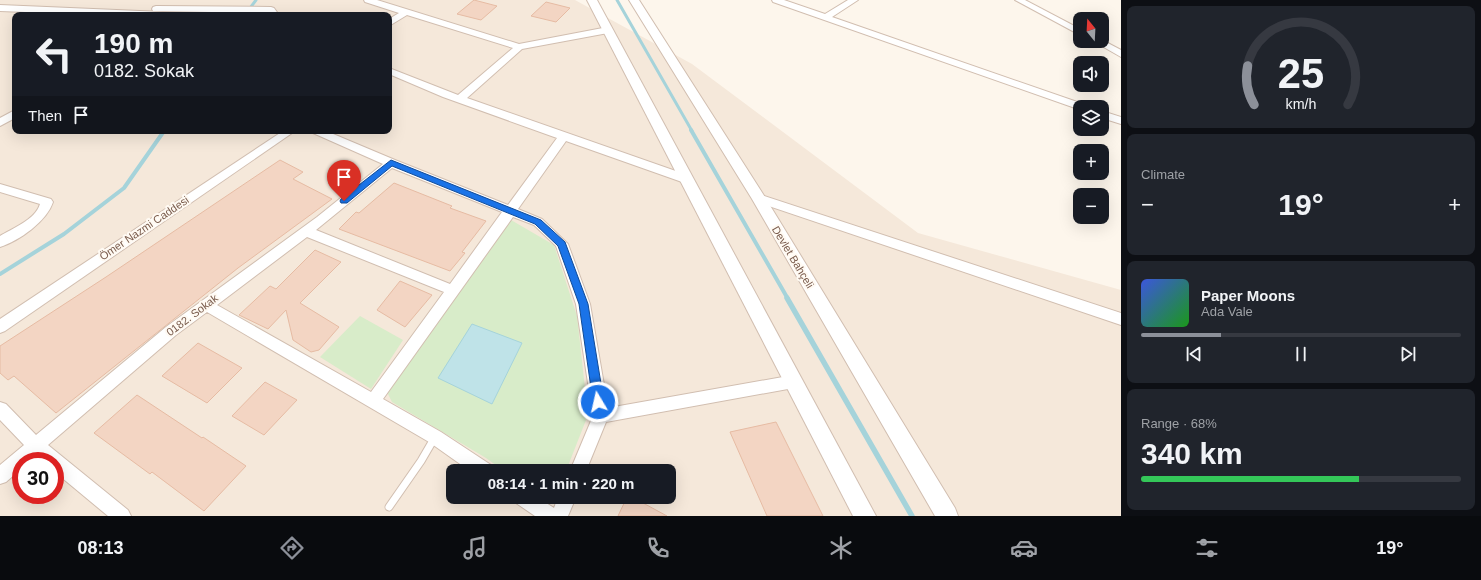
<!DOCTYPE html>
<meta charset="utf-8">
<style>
body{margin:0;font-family:Helvetica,sans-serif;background:#20242c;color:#f1f3f6;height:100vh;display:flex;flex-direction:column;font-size:15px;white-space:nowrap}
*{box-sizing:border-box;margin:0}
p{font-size:13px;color:#9ea1a6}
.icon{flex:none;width:22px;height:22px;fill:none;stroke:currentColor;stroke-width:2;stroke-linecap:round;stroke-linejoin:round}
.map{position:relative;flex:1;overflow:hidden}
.details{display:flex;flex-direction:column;gap:6px;padding:6px;background:#0d0f14;width:360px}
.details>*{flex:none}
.banner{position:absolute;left:12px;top:12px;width:380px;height:122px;border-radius:8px;box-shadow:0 4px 16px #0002;background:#171b24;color:#f1f3f6;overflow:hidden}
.needle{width:26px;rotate:342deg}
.fabs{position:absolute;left:1073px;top:12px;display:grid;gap:8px}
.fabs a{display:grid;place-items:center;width:36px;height:36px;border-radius:8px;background:#171b24;box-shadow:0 4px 16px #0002;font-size:20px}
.speed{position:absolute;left:12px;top:452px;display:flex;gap:8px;font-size:20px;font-weight:700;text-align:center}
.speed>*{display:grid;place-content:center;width:52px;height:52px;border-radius:50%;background:#171b24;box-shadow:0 4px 16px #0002;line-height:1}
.speed .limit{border:6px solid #d22;background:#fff;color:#111}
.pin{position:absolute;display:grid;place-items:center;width:34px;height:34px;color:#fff;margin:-41px -17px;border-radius:50% 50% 50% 0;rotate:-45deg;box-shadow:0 0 4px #0007}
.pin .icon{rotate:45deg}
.me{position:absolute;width:44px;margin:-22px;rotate:351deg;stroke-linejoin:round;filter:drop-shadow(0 0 3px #0008)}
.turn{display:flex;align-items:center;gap:14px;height:84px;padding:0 16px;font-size:18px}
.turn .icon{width:52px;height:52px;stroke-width:2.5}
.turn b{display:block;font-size:28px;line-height:34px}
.then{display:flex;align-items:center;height:38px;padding:0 16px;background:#0003;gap:8px;font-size:15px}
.big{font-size:30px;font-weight:700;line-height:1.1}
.details .widget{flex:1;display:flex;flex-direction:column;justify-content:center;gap:6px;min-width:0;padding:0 14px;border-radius:8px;background:#20242c}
.details .dial{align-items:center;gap:0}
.dial svg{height:104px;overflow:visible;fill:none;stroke:#363941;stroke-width:7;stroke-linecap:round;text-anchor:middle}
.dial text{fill:#f1f3f6;stroke:none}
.song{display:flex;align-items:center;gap:12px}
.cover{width:48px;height:48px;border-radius:6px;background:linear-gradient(135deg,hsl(230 70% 55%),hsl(120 70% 35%))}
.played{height:4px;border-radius:2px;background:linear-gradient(90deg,#8c9099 25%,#363941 25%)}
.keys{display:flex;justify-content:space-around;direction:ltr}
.heat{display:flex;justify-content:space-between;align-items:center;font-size:22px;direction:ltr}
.charge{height:6px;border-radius:3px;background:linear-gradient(90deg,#34c759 68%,#363941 0)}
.trip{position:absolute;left:446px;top:464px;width:230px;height:40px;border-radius:8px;background:#171b24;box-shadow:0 4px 16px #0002;font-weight:700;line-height:40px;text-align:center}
.tab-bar{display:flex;height:64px;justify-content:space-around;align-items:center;background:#090b0e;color:#9ea1a6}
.tab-bar .icon{width:28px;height:28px}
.tab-bar .selected{color:#8c9099}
.tab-bar b{font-size:18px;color:#f1f3f6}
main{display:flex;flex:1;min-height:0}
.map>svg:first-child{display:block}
.residential{fill:#f5e8da;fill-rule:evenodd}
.green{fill:#d8ecc9}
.water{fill:#bfe3e8;stroke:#a5d3da}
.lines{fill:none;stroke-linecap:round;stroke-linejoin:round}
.stream-far2{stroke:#a5d3da;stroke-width:3}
.stream-far1{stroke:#a5d3da;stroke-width:4}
.stream{stroke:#a5d3da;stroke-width:5.5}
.building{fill:#f3d5c3;stroke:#e6bba3}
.service-casing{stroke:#d1beb0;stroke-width:9}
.minor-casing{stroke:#d1beb0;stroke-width:2}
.tertiary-casing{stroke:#d1beb0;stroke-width:2}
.service{stroke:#fff;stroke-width:7}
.minor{fill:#fff;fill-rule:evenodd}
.tertiary{fill:#fff;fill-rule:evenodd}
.route{fill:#1a73e8;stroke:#114b97}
.labels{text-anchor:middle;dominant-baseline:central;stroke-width:4;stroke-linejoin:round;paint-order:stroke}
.street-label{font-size:11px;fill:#7a5c4d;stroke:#fffaf3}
</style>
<main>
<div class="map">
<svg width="1121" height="516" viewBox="0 0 1121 516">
<rect width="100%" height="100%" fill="#fdf6ec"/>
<path class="residential" d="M0,0H575L692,64L918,233L1121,290V516H0ZM15,15H389V131H15ZM21,461H55V495H21ZM453,471H669V497H453Z"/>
<g class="green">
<polygon points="511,220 554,245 577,316 588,415 566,471 504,471 486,458 392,402 387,392"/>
<polygon points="360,316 403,340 371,389 320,357"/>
</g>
<polygon class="water" points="472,324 522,343 492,404 438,378"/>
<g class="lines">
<g class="stream-far2">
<polyline points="617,0 692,131"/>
<polyline points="245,15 256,0"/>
</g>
<g class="stream-far1">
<polyline points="691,130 788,299"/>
<polyline points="0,274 64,234 124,188 164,131"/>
</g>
<polyline class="stream" points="787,298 912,516"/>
</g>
<g class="building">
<polygon points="474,0 497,6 481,20 457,14"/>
<polygon points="546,2 570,8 556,22 531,16"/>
<polygon points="280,160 303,172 293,179 332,199 238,268 56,413 14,376 8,380 0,373 0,346 106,277"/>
<polygon points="394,183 452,206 450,208 486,221 462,252 465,253 450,271 339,229 356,212 359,213"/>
<polygon points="315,250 341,262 300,303 339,327 319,350 311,352 293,340 286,310 268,329 239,315 270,286 276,289"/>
<polygon points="400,281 432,295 405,327 377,310"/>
<polygon points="198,343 242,368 207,403 162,376"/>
<polygon points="265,382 297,400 264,435 232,416"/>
<polygon points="137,395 202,438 203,437 246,466 204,511 152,472 150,474 94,433"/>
<polygon points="776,422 823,516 767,516 730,432"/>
<polygon points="627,497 632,497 667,516 618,516"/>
</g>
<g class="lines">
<g class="service-casing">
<polyline id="service" points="389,507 421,461 435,437"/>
</g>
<g class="minor-casing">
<g id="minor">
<path d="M364,0H377L519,44L608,27L611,28L612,30L611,32L608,33L522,49L467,98L690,176L692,179L690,182H682L566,141L518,209L542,219L568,244L590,304L608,408L794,375L799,377L802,382L799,387L606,422L586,471H570L593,416L576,304L556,246L534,225L513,217L383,399L441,432L491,465L493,471H470L429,442L207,312L176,335L48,445L128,510L131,516H108L55,472V461H42L36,456L30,461H21V469L6,482L0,484V465L24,445L0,420V402L6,404L36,435L166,327L317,217L383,164L313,133L312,131H326L395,160L508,205L557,138L443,97L389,74V68L458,95L513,48L407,15L389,26V19L399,13L365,2ZM392,168L502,212L450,284L316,230ZM307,237L444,292L371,392L217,305Z"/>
<polygon points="772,0 784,0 825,14 848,0 858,0 832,17 1086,105 1087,107 1080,107 1080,110 1078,109 773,2"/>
<polygon points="1015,0 1025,0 1080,29 1080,35"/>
<polygon points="0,5 163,12 167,15 104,15 0,11"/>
<polygon points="156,6 271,7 274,8 279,15 271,15 269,13 153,11 152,9 153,7"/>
<polygon points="1102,40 1121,50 1121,57 1093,41"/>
<polygon points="15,110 15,118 0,126 0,118"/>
<polygon points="1102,111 1121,117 1121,124 1102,118"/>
<polygon points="283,131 295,131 5,331 0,333 0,319"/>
<path d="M0,184L51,199L53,202C47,221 19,241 0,247V236C13,228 35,220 40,204L0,192Z"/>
<polygon points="758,194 1121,313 1121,325 754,201 752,198 754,195"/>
<polygon points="513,497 537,497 554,508 558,497 576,497 568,516 535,516 516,503"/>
</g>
</g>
<g class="tertiary-casing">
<g id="tertiary">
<polygon points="587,0 597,0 876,516 853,516"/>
<polygon points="629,0 639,0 763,194 955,508 958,516 935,516 752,199"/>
</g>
</g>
<use href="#service" class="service"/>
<use href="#minor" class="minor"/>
<use href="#tertiary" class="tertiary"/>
</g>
<polygon class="route" points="391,160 541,220 565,242 588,304 604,402 602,406 598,407 595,406 593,402 579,304 558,246 535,224 392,166 347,203 341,203 340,201 341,199"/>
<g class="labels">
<g class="street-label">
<text transform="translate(144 228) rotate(-34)">Ömer Nazmi Caddesi</text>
<text transform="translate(793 257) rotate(59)">Devlet Bahçeli</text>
<text transform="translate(192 315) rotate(-37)">0182. Sokak</text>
</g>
</g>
</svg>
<div class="fabs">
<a><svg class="needle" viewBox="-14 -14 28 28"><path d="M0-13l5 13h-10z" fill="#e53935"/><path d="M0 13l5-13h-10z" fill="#9ea1a6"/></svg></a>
<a><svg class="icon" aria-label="sound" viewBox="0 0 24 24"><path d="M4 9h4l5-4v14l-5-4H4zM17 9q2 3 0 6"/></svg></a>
<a><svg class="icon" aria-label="layers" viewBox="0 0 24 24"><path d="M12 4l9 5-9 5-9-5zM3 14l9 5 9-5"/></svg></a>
<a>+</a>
<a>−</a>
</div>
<div class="speed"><div class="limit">30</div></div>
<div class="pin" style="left:344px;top:201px;background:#d93025"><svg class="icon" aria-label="arrive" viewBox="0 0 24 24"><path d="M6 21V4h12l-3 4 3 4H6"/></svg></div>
<svg class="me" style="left:598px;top:402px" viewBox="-20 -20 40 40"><circle r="17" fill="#1a73e8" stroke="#fff" stroke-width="3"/><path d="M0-11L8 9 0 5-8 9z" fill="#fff"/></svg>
<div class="trip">08:14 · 1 min · 220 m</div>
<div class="banner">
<div class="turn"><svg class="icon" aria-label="left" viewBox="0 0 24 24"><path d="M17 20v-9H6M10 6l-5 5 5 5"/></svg><div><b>190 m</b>0182. Sokak</div></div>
<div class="then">Then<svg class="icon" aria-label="arrive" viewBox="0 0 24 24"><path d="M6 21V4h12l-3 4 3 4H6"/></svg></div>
</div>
</div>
<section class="details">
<div class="widget dial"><svg viewBox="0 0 100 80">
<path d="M14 69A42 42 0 1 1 86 69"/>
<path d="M14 69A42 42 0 0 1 9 39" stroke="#8c9099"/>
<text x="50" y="56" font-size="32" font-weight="700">25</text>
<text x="50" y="72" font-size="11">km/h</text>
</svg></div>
<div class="widget"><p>Climate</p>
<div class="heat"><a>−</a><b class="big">19°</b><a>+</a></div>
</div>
<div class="widget">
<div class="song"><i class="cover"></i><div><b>Paper Moons</b><p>Ada Vale</p></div></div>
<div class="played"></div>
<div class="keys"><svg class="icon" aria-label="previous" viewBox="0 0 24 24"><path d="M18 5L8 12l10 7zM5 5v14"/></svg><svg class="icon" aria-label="pause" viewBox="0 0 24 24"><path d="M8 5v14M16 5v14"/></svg><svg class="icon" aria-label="next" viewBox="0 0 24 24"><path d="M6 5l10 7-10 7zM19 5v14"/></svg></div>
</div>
<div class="widget"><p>Range · 68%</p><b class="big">340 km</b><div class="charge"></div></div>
</section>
</main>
<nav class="tab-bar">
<b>08:13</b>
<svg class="icon selected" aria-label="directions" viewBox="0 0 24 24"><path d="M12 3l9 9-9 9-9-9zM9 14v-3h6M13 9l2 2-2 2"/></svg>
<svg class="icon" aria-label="music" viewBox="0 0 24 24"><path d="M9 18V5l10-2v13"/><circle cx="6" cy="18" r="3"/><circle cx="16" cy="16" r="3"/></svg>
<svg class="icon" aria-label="phone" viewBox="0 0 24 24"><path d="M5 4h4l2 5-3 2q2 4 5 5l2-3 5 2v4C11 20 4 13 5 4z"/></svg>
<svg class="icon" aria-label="climate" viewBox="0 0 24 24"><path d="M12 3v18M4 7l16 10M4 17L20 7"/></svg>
<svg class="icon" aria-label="car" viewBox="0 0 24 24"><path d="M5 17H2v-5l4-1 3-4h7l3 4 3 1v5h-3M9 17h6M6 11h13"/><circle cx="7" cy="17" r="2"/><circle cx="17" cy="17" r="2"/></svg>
<svg class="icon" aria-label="filters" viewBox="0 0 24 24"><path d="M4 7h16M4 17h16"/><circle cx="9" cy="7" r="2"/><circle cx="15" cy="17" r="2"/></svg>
<b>19°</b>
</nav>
